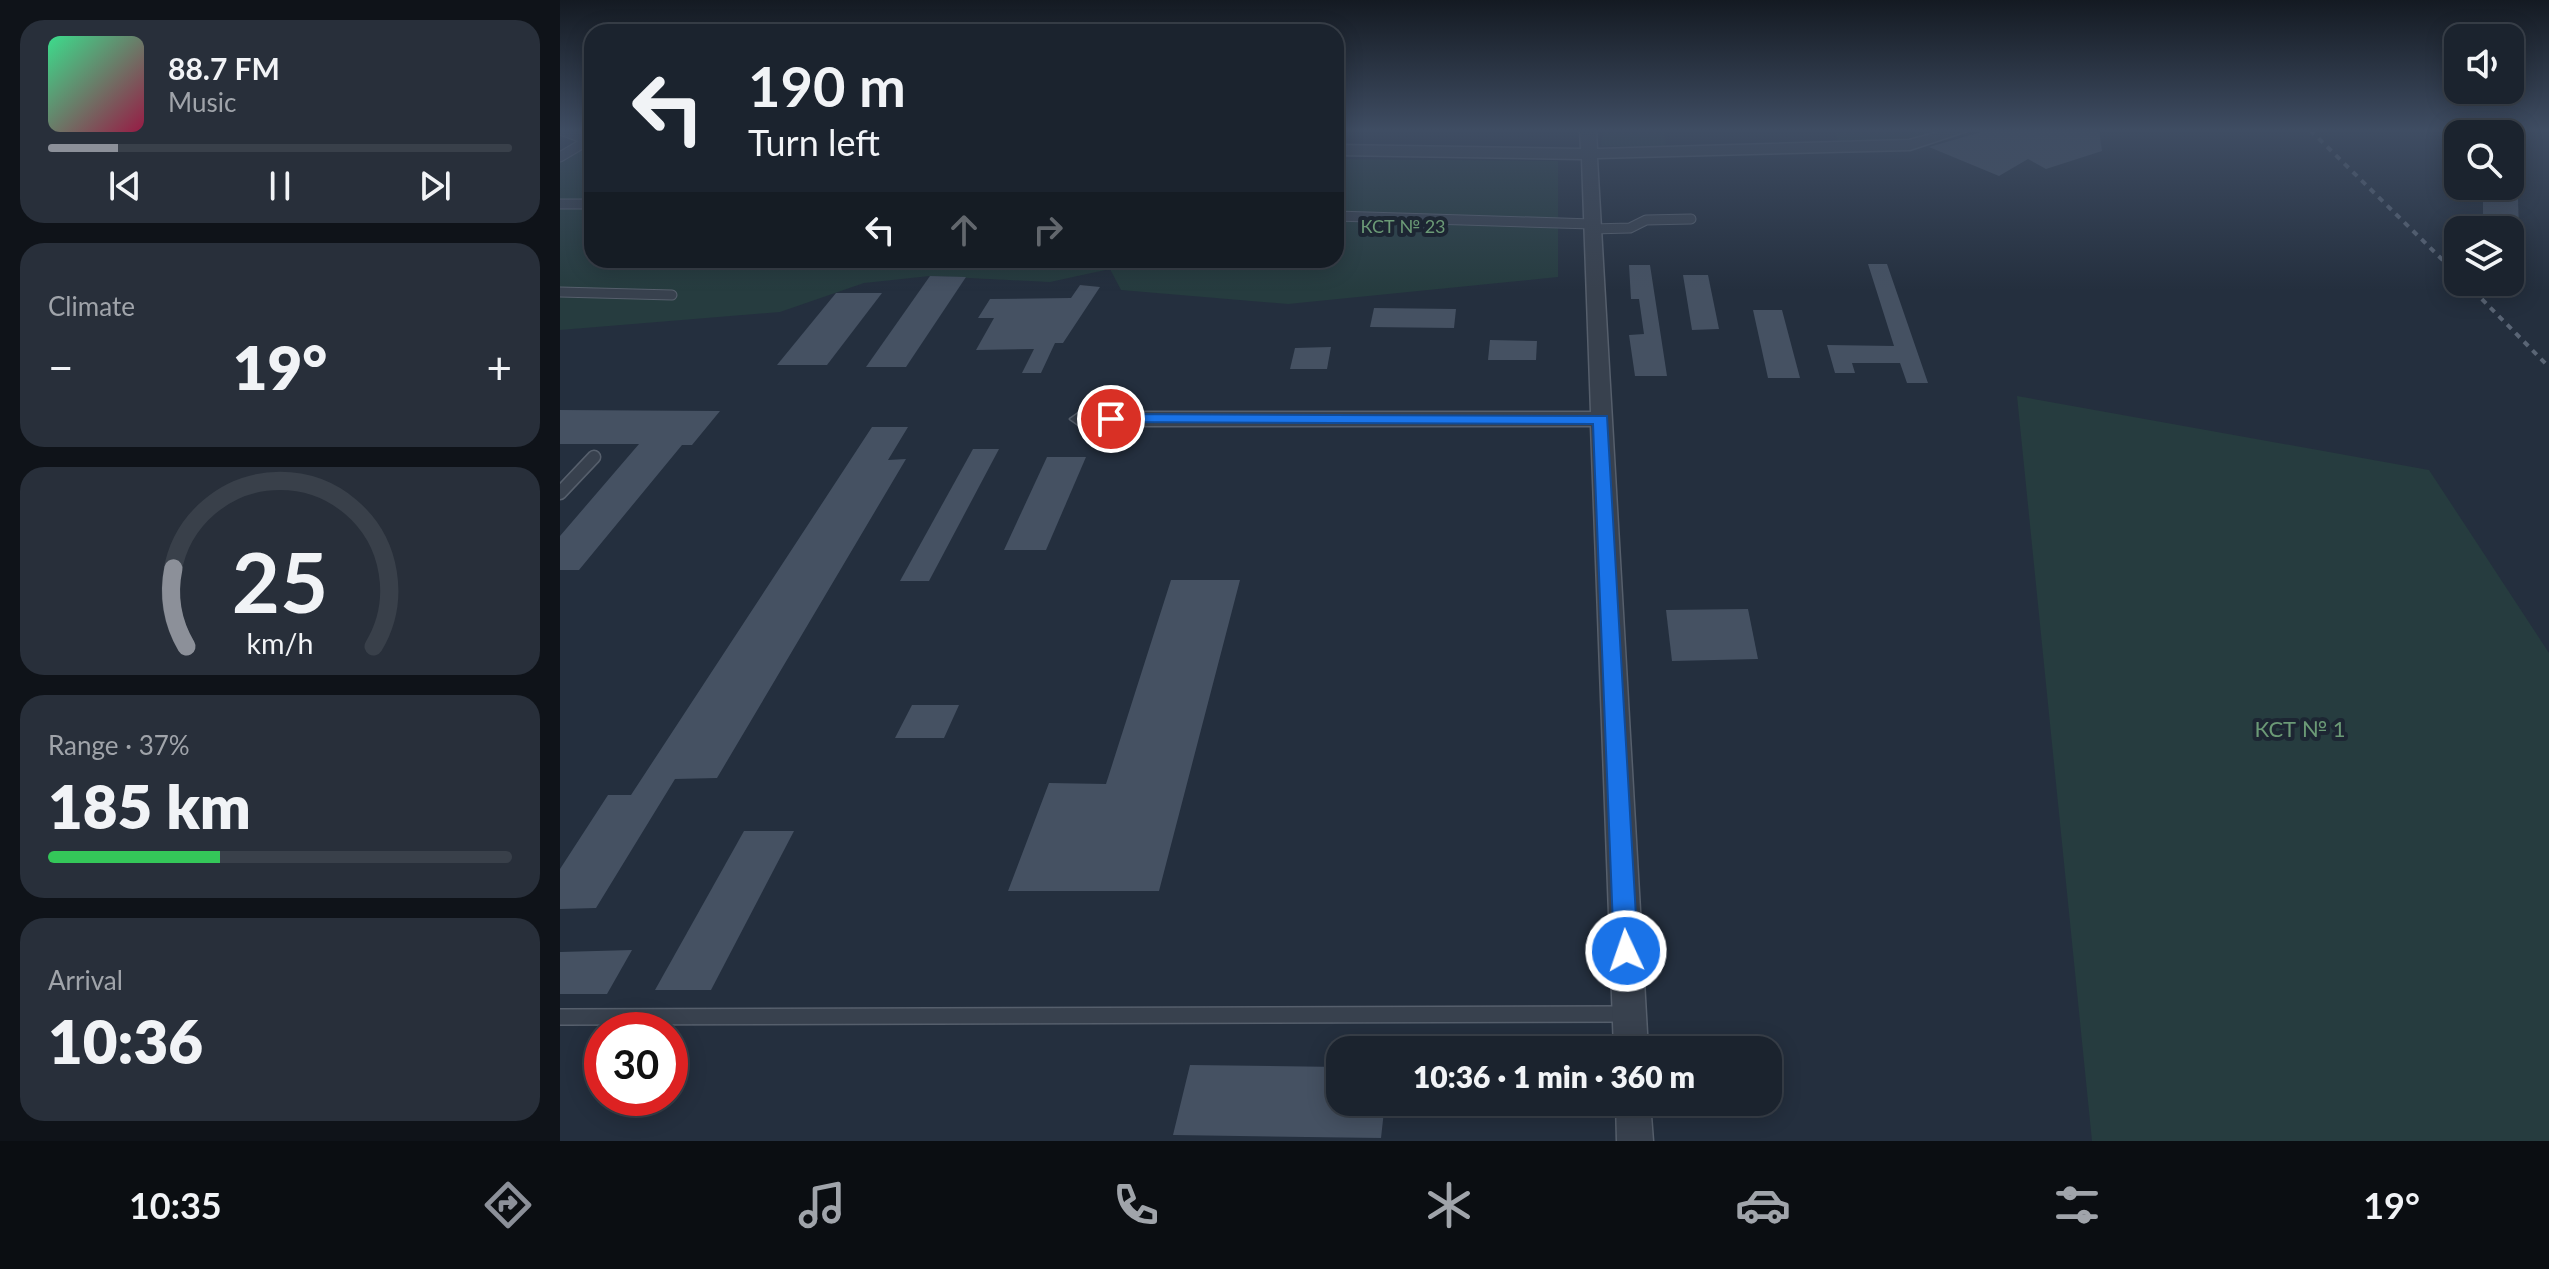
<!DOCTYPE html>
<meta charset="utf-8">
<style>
body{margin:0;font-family:Lato,sans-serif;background:#282f3a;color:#f1f3f6;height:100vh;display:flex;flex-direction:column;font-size:30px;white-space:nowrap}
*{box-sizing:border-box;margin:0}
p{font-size:26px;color:#a0a4aa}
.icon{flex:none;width:44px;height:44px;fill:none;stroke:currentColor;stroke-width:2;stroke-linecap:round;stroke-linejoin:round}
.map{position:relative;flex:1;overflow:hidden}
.side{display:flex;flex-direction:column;gap:20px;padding:20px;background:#0f1319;width:560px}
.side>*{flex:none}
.banner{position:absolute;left:24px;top:24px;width:760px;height:244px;border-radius:24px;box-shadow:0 4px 20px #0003,0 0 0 2px #39404a;background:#1b232e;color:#f1f3f6;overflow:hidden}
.buttons{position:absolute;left:1884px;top:24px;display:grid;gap:16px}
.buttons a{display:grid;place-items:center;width:80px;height:80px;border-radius:16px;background:#1b232e;box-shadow:0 4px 20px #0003,0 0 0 2px #39404a;font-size:40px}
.speed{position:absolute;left:24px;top:1012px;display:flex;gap:16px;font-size:40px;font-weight:700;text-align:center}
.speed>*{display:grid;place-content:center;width:104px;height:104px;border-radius:50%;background:#1b232e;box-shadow:0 4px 20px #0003,0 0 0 2px #39404a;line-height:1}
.speed .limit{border:12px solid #d22;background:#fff;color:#111}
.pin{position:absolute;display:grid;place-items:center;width:68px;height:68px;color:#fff;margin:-34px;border:4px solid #fff;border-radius:50%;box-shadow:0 2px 8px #0007}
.me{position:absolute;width:88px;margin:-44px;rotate:357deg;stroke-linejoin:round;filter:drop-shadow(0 0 6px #0008)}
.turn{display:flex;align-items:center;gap:28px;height:168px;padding:0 32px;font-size:36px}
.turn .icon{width:104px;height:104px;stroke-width:2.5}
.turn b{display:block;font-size:56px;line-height:68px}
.lanes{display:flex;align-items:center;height:76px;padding:0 32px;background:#0003;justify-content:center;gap:40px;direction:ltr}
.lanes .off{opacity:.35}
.big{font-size:60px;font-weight:800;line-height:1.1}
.side .tile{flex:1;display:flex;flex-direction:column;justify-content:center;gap:12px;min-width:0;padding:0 28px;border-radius:24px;background:#282f3a}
.side .dial{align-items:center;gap:0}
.dial svg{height:208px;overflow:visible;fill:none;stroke:#39404a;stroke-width:7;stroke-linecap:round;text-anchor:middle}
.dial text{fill:#f1f3f6;stroke:none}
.song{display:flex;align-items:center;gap:24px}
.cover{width:96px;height:96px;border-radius:12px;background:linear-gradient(135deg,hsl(150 70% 55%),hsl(340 70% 35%))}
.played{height:8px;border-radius:4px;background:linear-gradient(90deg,#8c9099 15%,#39404a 15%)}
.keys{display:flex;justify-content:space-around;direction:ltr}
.heat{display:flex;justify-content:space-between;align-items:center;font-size:44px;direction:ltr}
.charge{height:12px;border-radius:6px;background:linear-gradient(90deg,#34c759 37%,#39404a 0)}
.trip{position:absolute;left:766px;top:1036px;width:456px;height:80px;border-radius:24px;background:#1b232e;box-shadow:0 4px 20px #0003,0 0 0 2px #39404a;font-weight:800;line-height:80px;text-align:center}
.tabs{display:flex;height:128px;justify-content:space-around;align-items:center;background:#0b0e12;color:#a0a4aa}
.tabs .icon{width:56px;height:56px}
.tabs .on{color:#8c9099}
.tabs b{font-size:36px;color:#f1f3f6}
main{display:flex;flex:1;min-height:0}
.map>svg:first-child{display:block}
.green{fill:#263c3f}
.building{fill:#455162}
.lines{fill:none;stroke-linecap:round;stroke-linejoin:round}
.service-far2-casing{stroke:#565f6c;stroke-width:11}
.service-far1-casing{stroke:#565f6c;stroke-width:15}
.service-casing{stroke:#565f6c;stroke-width:18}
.minor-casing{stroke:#565f6c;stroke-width:3}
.service-far2{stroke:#38414e;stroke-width:9}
.service-far1{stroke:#38414e;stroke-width:12}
.service{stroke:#38414e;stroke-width:15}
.minor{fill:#38414e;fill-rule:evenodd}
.rail{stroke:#5a6575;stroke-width:4;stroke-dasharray:6 6;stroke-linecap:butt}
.route{fill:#1a73e8;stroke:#114b97;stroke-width:2}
.labels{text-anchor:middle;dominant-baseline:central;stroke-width:8;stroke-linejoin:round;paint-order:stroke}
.far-park-label{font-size:18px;fill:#6b9a76;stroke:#1d2633}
.park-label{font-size:22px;fill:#6b9a76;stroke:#1d2633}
</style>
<main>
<section class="side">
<div class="tile">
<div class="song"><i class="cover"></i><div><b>88.7 FM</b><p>Music</p></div></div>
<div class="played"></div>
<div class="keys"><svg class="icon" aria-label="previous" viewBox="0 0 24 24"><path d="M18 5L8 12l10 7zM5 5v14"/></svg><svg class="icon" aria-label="pause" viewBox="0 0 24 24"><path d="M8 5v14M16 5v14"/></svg><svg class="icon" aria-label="next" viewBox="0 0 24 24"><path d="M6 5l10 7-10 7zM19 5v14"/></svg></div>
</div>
<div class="tile"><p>Climate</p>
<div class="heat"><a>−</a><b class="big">19°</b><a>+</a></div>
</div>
<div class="tile dial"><svg viewBox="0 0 100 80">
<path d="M14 69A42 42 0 1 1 86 69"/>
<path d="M14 69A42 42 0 0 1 9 39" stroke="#8c9099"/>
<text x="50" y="56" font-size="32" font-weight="700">25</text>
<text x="50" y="72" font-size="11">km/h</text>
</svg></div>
<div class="tile"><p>Range · 37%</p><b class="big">185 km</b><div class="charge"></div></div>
<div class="tile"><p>Arrival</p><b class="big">10:36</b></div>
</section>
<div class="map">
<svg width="1989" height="1141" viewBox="0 0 1989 1141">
<rect width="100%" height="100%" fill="#242f3e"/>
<g class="green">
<polygon points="1043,130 1104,130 1106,147 1041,146"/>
<polygon points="1277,130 1387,130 1345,142 1277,144"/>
<polygon points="0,152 32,152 32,260 776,260 776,159 998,161 998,277 728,304 561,290 550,269 490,282 370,276 304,283 220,312 0,330"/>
<polygon points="1457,396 1869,470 1989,653 1989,1141 1532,1141"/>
</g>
<g class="building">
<polygon points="1428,130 1539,130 1542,151 1486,169 1468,159 1439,176 1369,147"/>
<polygon points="1923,186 1948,186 1947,197 1958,199 1959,230 1927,230 1923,221"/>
<polygon points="1308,264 1327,264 1368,383 1347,383 1340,363 1292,363 1295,373 1275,373 1267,345 1334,346"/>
<polygon points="1069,265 1090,265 1107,376 1075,376 1069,335 1084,334 1079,299 1071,299"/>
<polygon points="1123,275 1148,275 1159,329 1132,330"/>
<polygon points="370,276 406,277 346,367 306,367"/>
<polygon points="520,285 540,287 503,343 495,343 481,373 462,373 474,349 416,350 434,318 418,318 430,299 511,298"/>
<polygon points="276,293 322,293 267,365 217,365"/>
<polygon points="814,308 896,309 894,328 810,327"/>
<polygon points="1193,310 1222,310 1240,378 1208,378"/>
<polygon points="930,340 977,341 976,360 928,360"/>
<polygon points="771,347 767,369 730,369 735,348"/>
<polygon points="0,410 160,411 132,445 122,445 19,570 0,570 0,536 79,444 0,444"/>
<polygon points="312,427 348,427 328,460 346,459 157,778 115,779 36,908 0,909 0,869 48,795 71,795"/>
<polygon points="413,449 439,449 369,581 340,581"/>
<polygon points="487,457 526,457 486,550 444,550"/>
<polygon points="611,580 680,580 599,891 448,891 489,783 546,784"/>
<polygon points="1188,609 1198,659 1112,661 1106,610"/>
<polygon points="352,705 399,705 384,738 335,738"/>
<polygon points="184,831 234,831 151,990 95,990"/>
<polygon points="72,950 47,994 0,994 0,952"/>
<polygon points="630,1065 780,1067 780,1102 825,1102 821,1138 613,1135"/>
</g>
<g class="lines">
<g class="service-far2-casing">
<g id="service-far2">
<polyline points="0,130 28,140"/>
<polyline points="0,157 32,138"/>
<polyline points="0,204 32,204"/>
<polyline points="776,216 1032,224"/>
<polyline points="1032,229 1070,228 1086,220 1131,219"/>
<polyline points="0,292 112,295"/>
</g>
</g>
<g class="service-far1-casing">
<polyline id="service-far1" points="0,493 34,457"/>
</g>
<g class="service-casing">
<polyline id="service" points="0,1017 1066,1014"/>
</g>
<g class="minor-casing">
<g id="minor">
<polygon points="1020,130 1036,130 1037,149 1349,140 1386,130 1410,130 1350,150 1037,158 1088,1050 1054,1050 1031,426 520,426 510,419 520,412 1031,412 1022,159 776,155 776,145 1021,149"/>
<polygon points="32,135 32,145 20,140 23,137"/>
<polygon points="1056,1102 1090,1102 1093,1141 1057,1141"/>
</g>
</g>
<use href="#service-far2" class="service-far2"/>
<use href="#service-far1" class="service-far1"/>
<use href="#service" class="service"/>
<use href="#minor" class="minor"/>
<g class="rail">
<polyline points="1750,130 1898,275"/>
<polyline points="1905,282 1989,367"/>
</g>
</g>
<linearGradient id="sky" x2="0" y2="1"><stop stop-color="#141a22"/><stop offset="0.45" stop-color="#3f4d63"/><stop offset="1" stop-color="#3f4d63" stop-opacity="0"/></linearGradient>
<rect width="1989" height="290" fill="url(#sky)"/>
<polygon class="route" points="551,414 1047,416 1078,951 1075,959 1066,963 1058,959 1054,951 1033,424 546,422 546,415"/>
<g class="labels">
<g class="far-park-label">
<text x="843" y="226">КСТ № 23</text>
</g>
<g class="park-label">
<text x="1740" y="728">КСТ № 1</text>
</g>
</g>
</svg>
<div class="buttons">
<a><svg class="icon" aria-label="sound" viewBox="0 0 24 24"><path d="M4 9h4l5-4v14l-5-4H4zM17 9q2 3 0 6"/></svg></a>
<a><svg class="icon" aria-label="search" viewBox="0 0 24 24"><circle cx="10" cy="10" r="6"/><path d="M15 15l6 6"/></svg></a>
<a><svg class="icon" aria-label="layers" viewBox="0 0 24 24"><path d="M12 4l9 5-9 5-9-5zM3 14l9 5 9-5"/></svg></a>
</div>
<div class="speed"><div class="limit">30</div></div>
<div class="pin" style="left:551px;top:419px;background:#d93025"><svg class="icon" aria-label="arrive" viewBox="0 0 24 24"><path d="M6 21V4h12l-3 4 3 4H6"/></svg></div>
<svg class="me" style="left:1066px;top:951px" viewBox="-20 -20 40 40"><circle r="17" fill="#1a73e8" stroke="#fff" stroke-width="3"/><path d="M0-11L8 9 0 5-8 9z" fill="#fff"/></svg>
<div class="trip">10:36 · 1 min · 360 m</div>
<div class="banner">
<div class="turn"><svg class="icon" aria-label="left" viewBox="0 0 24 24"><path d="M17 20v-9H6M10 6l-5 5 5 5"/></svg><div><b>190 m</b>Turn left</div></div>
<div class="lanes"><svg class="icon" aria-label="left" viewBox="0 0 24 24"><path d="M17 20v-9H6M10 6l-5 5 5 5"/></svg><svg class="icon off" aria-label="ahead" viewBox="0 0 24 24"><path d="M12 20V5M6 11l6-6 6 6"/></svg><svg class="icon off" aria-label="right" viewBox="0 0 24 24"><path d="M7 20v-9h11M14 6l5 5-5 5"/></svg></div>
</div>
</div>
</main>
<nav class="tabs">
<b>10:35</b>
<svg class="icon on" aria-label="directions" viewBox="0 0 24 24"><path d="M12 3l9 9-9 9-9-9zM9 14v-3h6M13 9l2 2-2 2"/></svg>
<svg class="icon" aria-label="music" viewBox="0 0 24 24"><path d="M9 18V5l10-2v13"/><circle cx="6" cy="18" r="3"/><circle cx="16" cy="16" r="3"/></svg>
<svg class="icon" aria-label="phone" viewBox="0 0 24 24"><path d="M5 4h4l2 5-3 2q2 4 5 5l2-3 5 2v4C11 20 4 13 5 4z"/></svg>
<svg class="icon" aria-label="climate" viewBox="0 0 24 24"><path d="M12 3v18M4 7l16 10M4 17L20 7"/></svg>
<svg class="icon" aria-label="car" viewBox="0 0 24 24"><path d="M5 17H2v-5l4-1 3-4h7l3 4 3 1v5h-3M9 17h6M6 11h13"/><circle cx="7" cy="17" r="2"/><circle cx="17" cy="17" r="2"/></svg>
<svg class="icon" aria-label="filters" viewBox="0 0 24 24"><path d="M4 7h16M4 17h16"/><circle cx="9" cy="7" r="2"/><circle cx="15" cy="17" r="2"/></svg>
<b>19°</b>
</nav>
